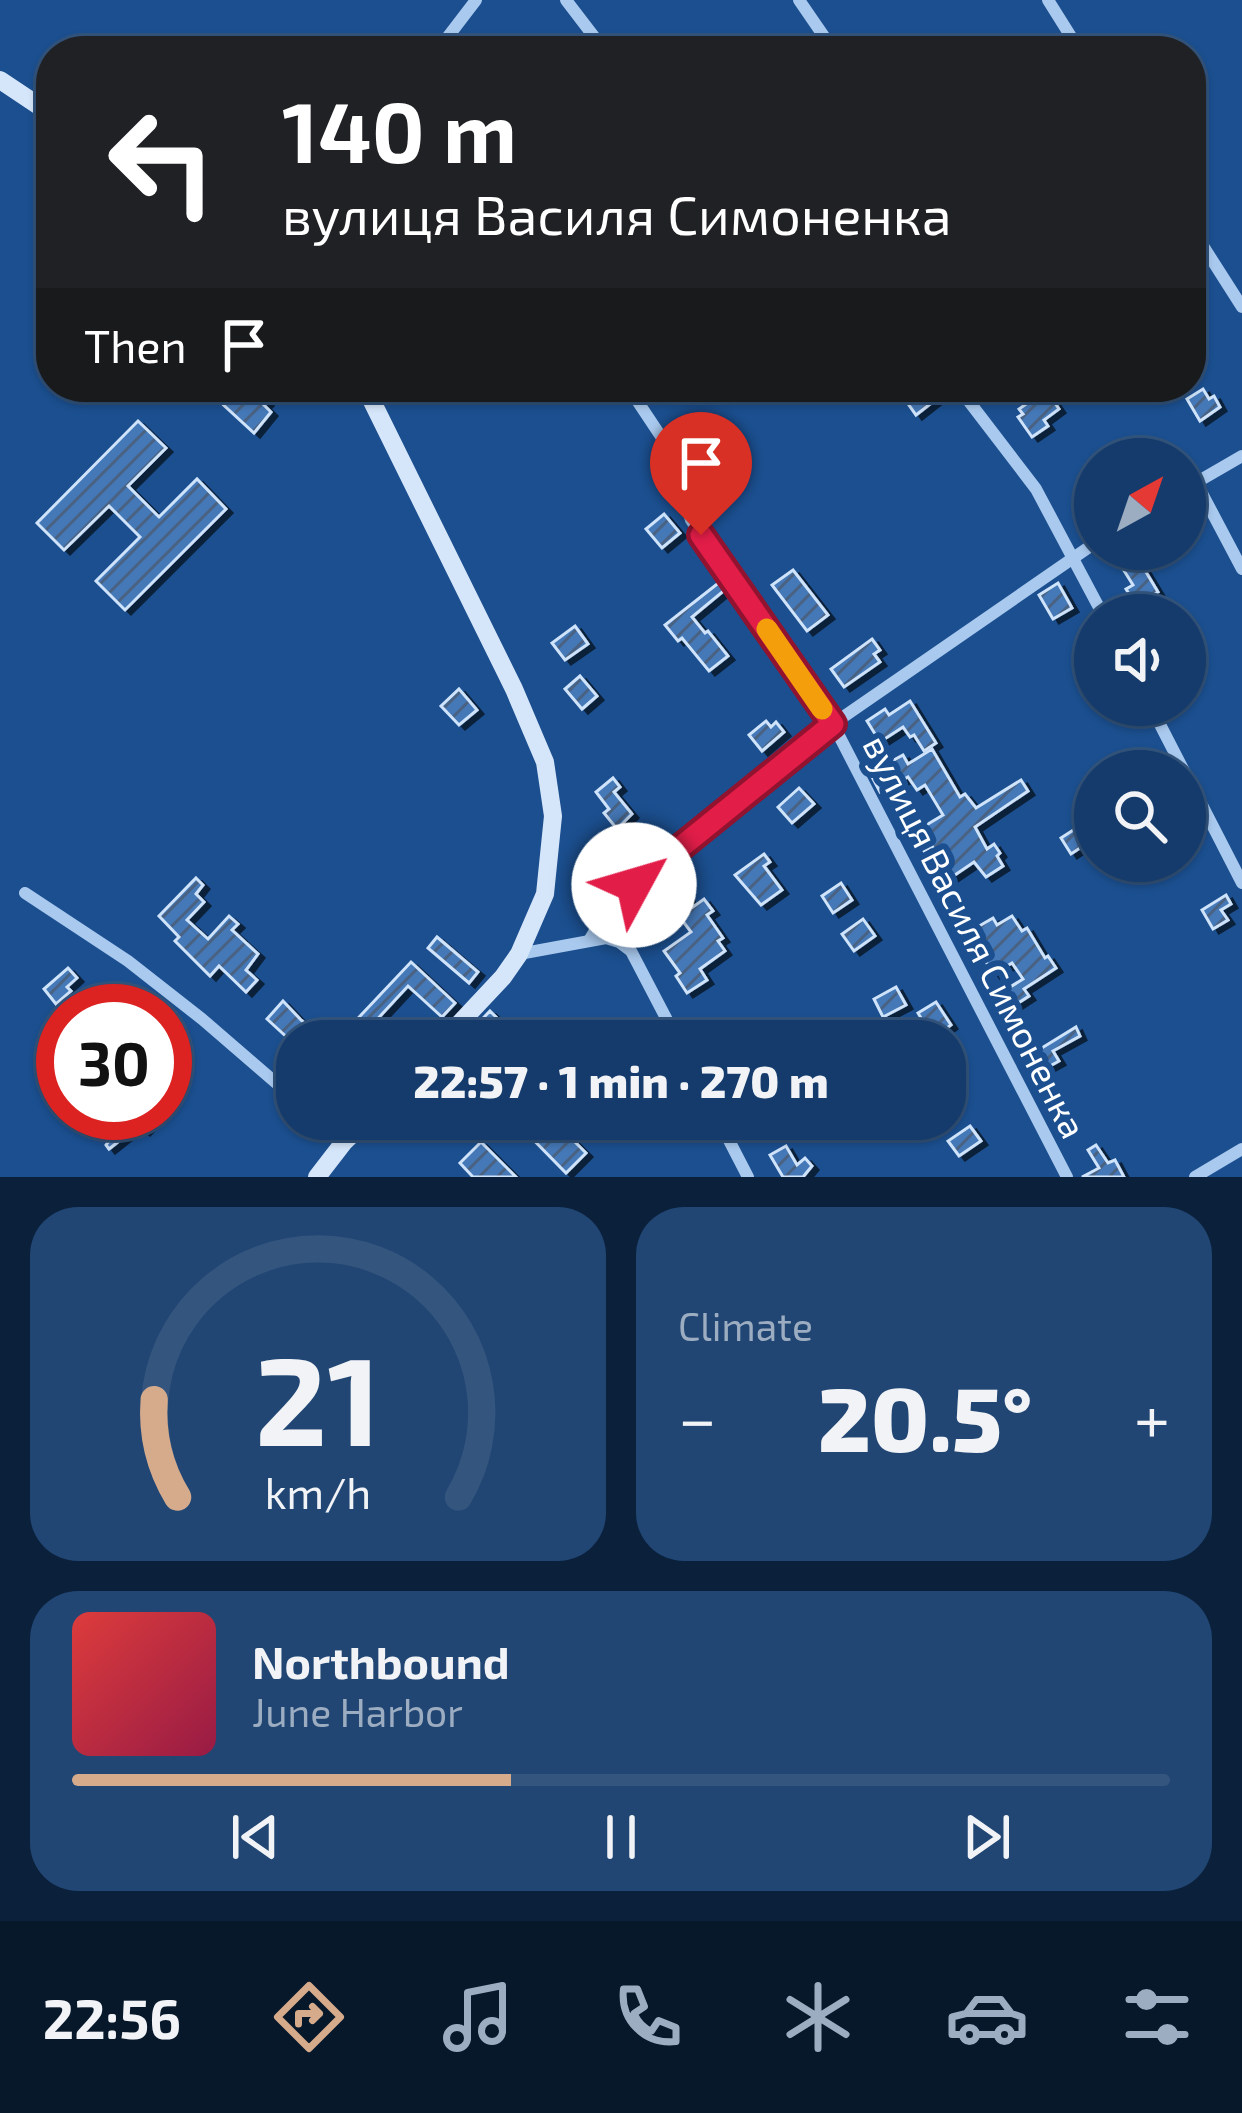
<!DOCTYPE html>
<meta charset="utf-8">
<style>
body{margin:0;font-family:"Exo 2",sans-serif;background:#214673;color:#f1f3f6;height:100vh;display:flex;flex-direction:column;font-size:45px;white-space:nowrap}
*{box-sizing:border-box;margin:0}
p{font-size:39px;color:#9dadc1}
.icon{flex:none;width:66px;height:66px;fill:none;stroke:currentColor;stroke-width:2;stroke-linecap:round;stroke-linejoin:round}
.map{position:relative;height:1177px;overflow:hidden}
.panel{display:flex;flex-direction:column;gap:30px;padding:30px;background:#0b203b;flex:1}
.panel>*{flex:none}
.banner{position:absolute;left:36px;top:36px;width:1170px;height:366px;border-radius:48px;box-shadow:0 3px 9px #0004,0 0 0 3px #33557e;background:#202124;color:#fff;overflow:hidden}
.needle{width:78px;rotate:40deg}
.fabs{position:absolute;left:1074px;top:438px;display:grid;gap:24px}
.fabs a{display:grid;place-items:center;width:132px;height:132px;border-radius:50%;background:#143b6b;box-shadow:0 3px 9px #0004,0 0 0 3px #33557e;font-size:60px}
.speed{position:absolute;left:36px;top:984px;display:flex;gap:24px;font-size:60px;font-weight:700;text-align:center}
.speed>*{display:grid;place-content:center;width:156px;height:156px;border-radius:50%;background:#143b6b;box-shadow:0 3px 9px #0004,0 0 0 3px #33557e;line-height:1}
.speed .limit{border:18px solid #d22;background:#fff;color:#111}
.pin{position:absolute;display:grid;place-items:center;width:102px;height:102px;color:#fff;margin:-123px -51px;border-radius:50% 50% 50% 0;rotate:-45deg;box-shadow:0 0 12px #0007}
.pin .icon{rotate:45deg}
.me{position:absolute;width:132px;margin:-66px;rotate:51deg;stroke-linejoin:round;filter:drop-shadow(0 0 9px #0008)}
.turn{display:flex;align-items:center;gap:42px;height:252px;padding:0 48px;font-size:54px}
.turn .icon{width:156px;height:156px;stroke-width:2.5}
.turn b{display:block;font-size:84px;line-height:102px}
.then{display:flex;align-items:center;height:114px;padding:0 48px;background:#0003;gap:24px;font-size:45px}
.big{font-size:90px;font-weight:800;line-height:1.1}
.panel .card{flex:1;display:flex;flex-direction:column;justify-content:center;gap:18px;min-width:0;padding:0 42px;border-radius:48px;background:#214673}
.panel .dial{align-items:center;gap:0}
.dial svg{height:312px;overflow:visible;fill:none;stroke:#33557e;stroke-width:7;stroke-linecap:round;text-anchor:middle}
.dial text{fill:#f1f3f6;stroke:none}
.song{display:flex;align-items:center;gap:36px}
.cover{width:144px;height:144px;border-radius:18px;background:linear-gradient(135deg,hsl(0 70% 55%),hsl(340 70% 35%))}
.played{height:12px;border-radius:6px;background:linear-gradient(90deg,#d6ab8b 40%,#33557e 40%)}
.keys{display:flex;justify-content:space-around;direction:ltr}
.heat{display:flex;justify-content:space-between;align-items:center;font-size:66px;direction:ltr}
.panel .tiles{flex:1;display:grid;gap:30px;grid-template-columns:1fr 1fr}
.card:last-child{grid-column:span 2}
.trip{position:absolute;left:276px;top:1020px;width:690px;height:120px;border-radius:48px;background:#143b6b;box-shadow:0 3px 9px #0004,0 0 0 3px #33557e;font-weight:800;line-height:120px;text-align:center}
.dock{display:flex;height:192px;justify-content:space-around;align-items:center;background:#08182b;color:#9dadc1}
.dock .icon{width:84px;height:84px}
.dock .current{color:#d6ab8b}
.dock b{font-size:54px;color:#f1f3f6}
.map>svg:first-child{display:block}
.building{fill:url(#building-hatch);stroke:#cfe3fa;stroke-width:3;filter:url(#shadow)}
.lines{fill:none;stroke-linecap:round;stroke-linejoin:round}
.street{stroke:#a9c9ee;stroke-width:12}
.secondary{stroke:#d6e6fa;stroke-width:18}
.route-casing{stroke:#92132f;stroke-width:30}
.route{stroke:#e11d48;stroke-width:21}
.slow{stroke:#f59e0b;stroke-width:21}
.labels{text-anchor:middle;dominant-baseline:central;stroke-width:12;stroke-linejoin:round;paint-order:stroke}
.street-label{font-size:36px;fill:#fff;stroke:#1b4f8f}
</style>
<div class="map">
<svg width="1242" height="1177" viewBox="0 0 1242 1177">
<defs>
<pattern id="building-hatch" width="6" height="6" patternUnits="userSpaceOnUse" patternTransform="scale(3)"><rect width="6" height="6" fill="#4478b7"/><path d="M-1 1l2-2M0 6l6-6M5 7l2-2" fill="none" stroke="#486282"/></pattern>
<filter id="shadow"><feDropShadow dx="6" dy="4" stdDeviation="0" flood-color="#0009"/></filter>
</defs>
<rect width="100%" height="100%" fill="#1b4f8f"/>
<g class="building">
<polygon points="204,387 238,387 253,400 259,394 267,402 264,405 271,412 254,433"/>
<polygon points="918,387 943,387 930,396 934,401 916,415 904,398"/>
<polygon points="1203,389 1209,399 1214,396 1220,407 1200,421 1187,399"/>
<polygon points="1046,390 1059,409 1044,420 1048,426 1032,437 1018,417 1023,414 1019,409"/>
<polygon points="138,421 166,448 128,486 159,517 197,479 226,509 125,610 96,581 140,537 109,506 64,550 37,523"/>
<polygon points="664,514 680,533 662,548 646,529"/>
<polygon points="1119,549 1162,549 1140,562 1158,592 1136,605 1126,589 1133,585 1113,553"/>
<polygon points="793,570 828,615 807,631 772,585"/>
<polygon points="721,581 726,589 692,617 705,633 708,631 728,656 709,671 682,638 678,641 665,625"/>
<polygon points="1058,583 1072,608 1053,619 1039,595"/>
<polygon points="575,626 588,644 565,660 552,643"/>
<polygon points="872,639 880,650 874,654 880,662 844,687 831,669"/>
<polygon points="580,676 597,696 582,709 565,689"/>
<polygon points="459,689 477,710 459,725 441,706"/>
<polygon points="910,701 936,743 924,751 914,735 910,737 903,727 880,742 867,721 885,709 889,715"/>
<polygon points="766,721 771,727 776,722 784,732 762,751 749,735"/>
<polygon points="932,749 960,797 965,794 976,808 1021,780 1028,791 975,827 987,849 994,844 1000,853 997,856 1003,866 986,877 974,862 952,877 932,846 924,851 913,833 943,815 925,785 917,790 908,777 880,792 870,773 903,755 908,764"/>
<polygon points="613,778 620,787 614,792 632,814 617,829 604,813 609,809 596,792"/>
<polygon points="799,788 814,804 792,823 778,807"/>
<polygon points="1095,816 1095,838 1071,854 1061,838"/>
<polygon points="617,851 633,871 617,884 601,865"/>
<polygon points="764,854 770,862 764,866 782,890 761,905 735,875"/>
<polygon points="196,878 203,885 196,894 204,902 187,920 208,939 229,916 238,924 232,930 258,954 246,970 257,980 246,992 219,966 210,976 175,941 179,937 159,916"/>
<polygon points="841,883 852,900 833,913 822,896"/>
<polygon points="687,895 693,907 704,899 713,911 707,915 723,938 718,941 725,951 700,969 707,980 687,993 676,976 680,973 664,951 691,932 676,912 645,937 638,926"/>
<polygon points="1226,895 1231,904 1221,910 1228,920 1213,929 1202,910"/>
<polygon points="1012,916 1022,931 1027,928 1045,958 1048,956 1056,968 1024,989 1029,996 1009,1009 999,994 1023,979 1012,963 994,974 984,959 988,956 974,929 993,918 997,925"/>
<polygon points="863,919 875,936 854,951 842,934"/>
<polygon points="437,937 478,972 469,983 428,948"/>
<polygon points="411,962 455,1003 442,1017 408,986 371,1026 374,1028 361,1041 356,1041 346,1031"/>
<polygon points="68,968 77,978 67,987 71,991 56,1004 44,989"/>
<polygon points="896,987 906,1005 883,1017 874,999"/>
<polygon points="283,1001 301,1020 325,1041 291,1041 267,1019"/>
<polygon points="936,1002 951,1025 940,1033 937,1028 918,1041 888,1041 921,1018 918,1013"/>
<polygon points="490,1011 497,1018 487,1028 499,1041 461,1041"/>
<polygon points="1076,1027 1080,1036 1053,1051 1059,1061 1041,1071 1032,1054"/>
<polygon points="134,1113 144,1113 153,1121 144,1131 138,1126 109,1149 106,1145 112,1137 106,1129 119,1119 124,1125"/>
<polygon points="513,1119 552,1119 586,1153 566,1173"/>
<polygon points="970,1126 981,1141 959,1156 948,1141"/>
<polygon points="481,1142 516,1177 473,1177 460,1163"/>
<polygon points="1096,1145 1108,1163 1115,1160 1124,1177 1082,1177 1099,1168 1088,1150"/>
<polygon points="786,1146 797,1165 805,1158 812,1166 803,1177 783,1177 770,1155"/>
</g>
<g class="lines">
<g class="street">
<polyline points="566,0 605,51"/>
<polyline points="799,0 834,51"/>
<polyline points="1048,0 1080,51"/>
<polyline points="437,51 476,0"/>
<polyline points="1191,227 1242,307"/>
<polyline points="628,387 690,480 685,500 691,520 833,724 1067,1177"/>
<polyline points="958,387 1036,489 1103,615"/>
<polyline points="1196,482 1242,569"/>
<polyline points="1185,489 1242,456"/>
<polyline points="1150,705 1184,771"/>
<polyline points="1185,772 1242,883"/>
<polyline points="25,893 128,961 202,1019 297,1101"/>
<polyline points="590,939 609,907 833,724 1095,543"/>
<polyline points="519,954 606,938 619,942 631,951 678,1041"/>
<polyline points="318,1119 344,1142"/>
<polyline points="718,1119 748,1177"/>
<polyline points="1195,1177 1242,1149"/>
</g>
<g class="secondary">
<polyline points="0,80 51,114"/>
<polyline points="365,387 514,689 545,762 553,816 545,894 519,954 503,977 443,1041"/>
<polyline points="317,1177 344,1142 368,1119"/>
</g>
</g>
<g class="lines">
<g class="route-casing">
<polyline id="route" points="634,885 833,724 701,535"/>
</g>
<use href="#route" class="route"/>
<polyline class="slow" points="767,629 822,709"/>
</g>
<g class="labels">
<g class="street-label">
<text transform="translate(976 936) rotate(63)">вулиця Василя Симоненка</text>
</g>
</g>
</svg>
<div class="fabs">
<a><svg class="needle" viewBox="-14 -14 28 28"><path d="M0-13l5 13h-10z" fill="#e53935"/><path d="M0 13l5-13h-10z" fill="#9dadc1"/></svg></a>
<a><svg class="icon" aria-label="sound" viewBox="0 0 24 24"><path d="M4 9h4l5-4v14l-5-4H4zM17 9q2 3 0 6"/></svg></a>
<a><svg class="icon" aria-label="search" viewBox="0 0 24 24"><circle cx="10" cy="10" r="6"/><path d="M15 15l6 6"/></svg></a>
</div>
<div class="speed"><div class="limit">30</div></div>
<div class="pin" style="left:701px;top:535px;background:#d93025"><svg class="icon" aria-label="arrive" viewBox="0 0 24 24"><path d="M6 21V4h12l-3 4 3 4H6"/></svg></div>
<svg class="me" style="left:634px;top:885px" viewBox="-20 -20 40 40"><circle r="19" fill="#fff"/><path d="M0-13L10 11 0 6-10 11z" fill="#e11d48"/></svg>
<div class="trip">22:57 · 1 min · 270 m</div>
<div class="banner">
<div class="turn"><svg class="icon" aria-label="left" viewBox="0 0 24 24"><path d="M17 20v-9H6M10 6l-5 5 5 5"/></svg><div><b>140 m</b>вулиця Василя Симоненка</div></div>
<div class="then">Then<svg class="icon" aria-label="arrive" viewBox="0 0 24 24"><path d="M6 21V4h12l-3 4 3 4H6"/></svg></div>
</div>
</div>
<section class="panel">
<div class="tiles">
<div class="card dial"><svg viewBox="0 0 100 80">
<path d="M14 69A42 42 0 1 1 86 69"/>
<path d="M14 69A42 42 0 0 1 8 44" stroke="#d6ab8b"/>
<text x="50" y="56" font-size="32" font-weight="700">21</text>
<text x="50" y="72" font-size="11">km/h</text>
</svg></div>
<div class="card"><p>Climate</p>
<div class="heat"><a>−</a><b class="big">20.5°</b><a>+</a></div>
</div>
<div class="card">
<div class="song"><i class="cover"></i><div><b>Northbound</b><p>June Harbor</p></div></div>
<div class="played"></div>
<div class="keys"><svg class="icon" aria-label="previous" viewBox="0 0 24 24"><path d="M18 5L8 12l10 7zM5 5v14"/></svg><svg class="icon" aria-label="pause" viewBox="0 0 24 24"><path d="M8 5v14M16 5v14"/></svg><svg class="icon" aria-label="next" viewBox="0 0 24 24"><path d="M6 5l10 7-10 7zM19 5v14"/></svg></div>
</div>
</div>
</section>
<nav class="dock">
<b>22:56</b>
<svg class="icon current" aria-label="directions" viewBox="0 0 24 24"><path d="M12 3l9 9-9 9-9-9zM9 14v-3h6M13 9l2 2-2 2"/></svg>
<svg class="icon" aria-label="music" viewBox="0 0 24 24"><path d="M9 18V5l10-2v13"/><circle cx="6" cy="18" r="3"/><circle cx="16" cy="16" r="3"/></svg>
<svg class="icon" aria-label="phone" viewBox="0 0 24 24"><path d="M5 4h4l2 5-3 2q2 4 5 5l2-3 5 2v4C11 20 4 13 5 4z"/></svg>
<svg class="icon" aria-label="climate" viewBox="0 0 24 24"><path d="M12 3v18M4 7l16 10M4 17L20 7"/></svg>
<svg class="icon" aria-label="car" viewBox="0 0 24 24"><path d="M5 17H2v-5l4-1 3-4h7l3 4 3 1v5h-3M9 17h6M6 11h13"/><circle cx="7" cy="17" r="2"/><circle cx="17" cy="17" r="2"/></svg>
<svg class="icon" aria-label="filters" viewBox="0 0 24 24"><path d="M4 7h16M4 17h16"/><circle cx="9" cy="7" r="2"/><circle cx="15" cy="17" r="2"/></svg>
</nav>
